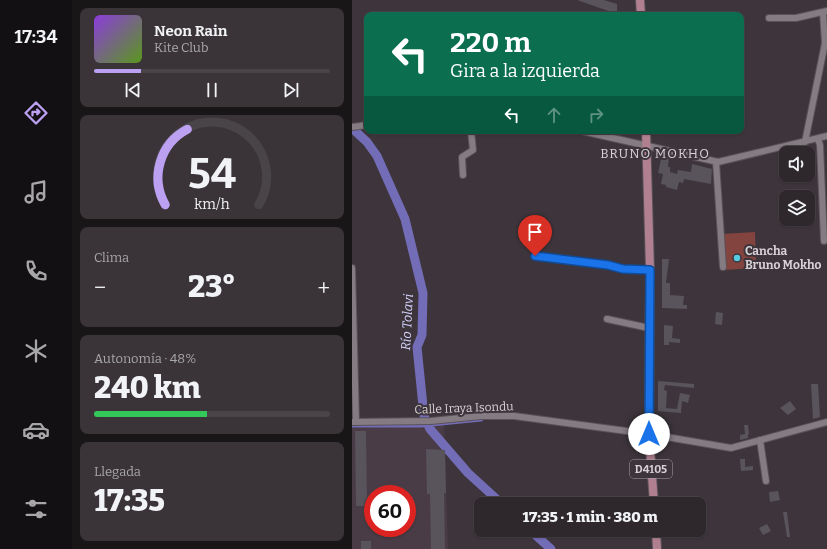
<!DOCTYPE html>
<html lang="es">
<meta charset="utf-8">
<style>
body{margin:0;font-family:Bitter,serif;background:#3a3438;color:#f1f3f6;height:100vh;display:flex;flex-direction:column;font-size:15px;white-space:nowrap}
*{box-sizing:border-box;margin:0}
p{font-size:13px;color:#a7a6a9}
.icon{flex:none;width:22px;height:22px;fill:none;stroke:currentColor;stroke-width:2;stroke-linecap:round;stroke-linejoin:round}
.map{position:relative;flex:1;overflow:hidden}
.details{display:flex;flex-direction:column;gap:8px;padding:8px;background:#191618;width:280px}
.details>*{flex:none}
.hud{position:absolute;left:12px;top:12px;width:380px;height:122px;border-radius:8px;box-shadow:0 1px 3px #0004,0 0 0 1px #494448;background:#0b6e4f;color:#fff;overflow:hidden}
.buttons{position:absolute;left:427px;top:146px;display:grid;gap:8px}
.buttons a{display:grid;place-items:center;width:36px;height:36px;border-radius:8px;background:#2e282c;box-shadow:0 1px 3px #0004,0 0 0 1px #494448;font-size:20px}
.speed{position:absolute;left:12px;top:485px;display:flex;gap:8px;font-size:20px;font-weight:700;text-align:center}
.speed>*{display:grid;place-content:center;width:52px;height:52px;border-radius:50%;background:#2e282c;box-shadow:0 1px 3px #0004,0 0 0 1px #494448;line-height:1}
.speed .limit{border:6px solid #d22;background:#fff;color:#111}
.pin{position:absolute;display:grid;place-items:center;width:34px;height:34px;color:#fff;margin:-41px -17px;border-radius:50% 50% 50% 0;rotate:-45deg;box-shadow:0 0 4px #0007}
.pin .icon{rotate:45deg}
.me{position:absolute;width:44px;margin:-22px;rotate:0deg;stroke-linejoin:round;filter:drop-shadow(0 0 3px #0008)}
.turn{display:flex;align-items:center;gap:14px;height:84px;padding:0 20px;font-size:18px}
.turn .icon{width:52px;height:52px;stroke-width:2.5}
.turn b{display:block;font-size:28px;line-height:34px}
.lanes{display:flex;align-items:center;height:38px;padding:0 20px;background:#0003;justify-content:center;gap:20px;direction:ltr}
.lanes .off{opacity:.35}
.big{font-size:30px;font-weight:800;line-height:1.1}
.details .widget{flex:1;display:flex;flex-direction:column;justify-content:center;gap:6px;min-width:0;padding:0 14px;border-radius:8px;background:#3a3438}
.details .dial{align-items:center;gap:0}
.dial svg{height:104px;overflow:visible;fill:none;stroke:#494448;stroke-width:7;stroke-linecap:round;text-anchor:middle}
.dial text{fill:#f1f3f6;stroke:none}
.song{display:flex;align-items:center;gap:12px}
.cover{width:48px;height:48px;border-radius:6px;background:linear-gradient(135deg,hsl(270 70% 55%),hsl(90 70% 35%))}
.played{height:4px;border-radius:2px;background:linear-gradient(90deg,#bca0f2 20%,#494448 20%)}
.keys{display:flex;justify-content:space-around;direction:ltr}
.heat{display:flex;justify-content:space-between;align-items:center;font-size:22px;direction:ltr}
.charge{height:6px;border-radius:3px;background:linear-gradient(90deg,#34c759 48%,#494448 0)}
.trip{position:absolute;left:122px;top:497px;width:232px;height:40px;border-radius:8px;background:#2e282c;box-shadow:0 1px 3px #0004,0 0 0 1px #494448;font-weight:800;line-height:40px;text-align:center}
main{display:flex;flex:1;min-height:0}
.dock{display:flex;flex-direction:column;width:72px;justify-content:space-around;align-items:center;background:#121012;color:#a7a6a9}
.dock .icon{width:28px;height:28px}
.dock .selected{color:#bca0f2}
.dock b{font-size:18px;color:#f1f3f6}
.map>svg:first-child{display:block}
.built{fill:#4a3c46;fill-rule:evenodd}
.green{fill:#83443f}
.lines{fill:none;stroke-linecap:round;stroke-linejoin:round}
.canal{stroke:#736cb7;stroke-width:5}
.river{stroke:#736cb7;stroke-width:9}
.building{fill:#59535c}
.minor-casing{stroke:#5a5258;stroke-width:8}
.major-casing{stroke:#5a5258;stroke-width:10}
.minor{stroke:#857b82;stroke-width:6}
.major{stroke:#b18090;stroke-width:8}
.route-casing{stroke:#114b97;stroke-width:10}
.route{stroke:#1a73e8;stroke-width:7}
.poi-dot{fill:#55cae0;stroke:#3d353b;stroke-width:1.5}
.labels{text-anchor:middle;dominant-baseline:central;stroke-width:4;stroke-linejoin:round;paint-order:stroke}
.shield{fill:#3d353b;stroke:#a9a2a7;stroke-width:1}
.shield-label{font-size:11px;font-weight:bold;fill:#d7d1d5}
.poi-label{font-size:12px;font-weight:bold;fill:#d7d1d5;stroke:#3d353b;text-anchor:start}
.street-label{font-size:12px;fill:#d7d1d5;stroke:#3d353b}
.neighbourhood-label{font-size:13px;letter-spacing:1px;fill:#d7d1d5;stroke:#3d353b}
.water-label{font-size:13px;font-style:italic;fill:#d4d3fd;stroke:#3d353b}
</style>
<main>
<nav class="dock">
<b>17:34</b>
<svg class="icon selected" aria-label="directions" viewBox="0 0 24 24"><path d="M12 3l9 9-9 9-9-9zM9 14v-3h6M13 9l2 2-2 2"/></svg>
<svg class="icon" aria-label="music" viewBox="0 0 24 24"><path d="M9 18V5l10-2v13"/><circle cx="6" cy="18" r="3"/><circle cx="16" cy="16" r="3"/></svg>
<svg class="icon" aria-label="phone" viewBox="0 0 24 24"><path d="M5 4h4l2 5-3 2q2 4 5 5l2-3 5 2v4C11 20 4 13 5 4z"/></svg>
<svg class="icon" aria-label="climate" viewBox="0 0 24 24"><path d="M12 3v18M4 7l16 10M4 17L20 7"/></svg>
<svg class="icon" aria-label="car" viewBox="0 0 24 24"><path d="M5 17H2v-5l4-1 3-4h7l3 4 3 1v5h-3M9 17h6M6 11h13"/><circle cx="7" cy="17" r="2"/><circle cx="17" cy="17" r="2"/></svg>
<svg class="icon" aria-label="filters" viewBox="0 0 24 24"><path d="M4 7h16M4 17h16"/><circle cx="9" cy="7" r="2"/><circle cx="15" cy="17" r="2"/></svg>
</nav>
<section class="details">
<div class="widget">
<div class="song"><i class="cover"></i><div><b>Neon Rain</b><p>Kite Club</p></div></div>
<div class="played"></div>
<div class="keys"><svg class="icon" aria-label="previous" viewBox="0 0 24 24"><path d="M18 5L8 12l10 7zM5 5v14"/></svg><svg class="icon" aria-label="pause" viewBox="0 0 24 24"><path d="M8 5v14M16 5v14"/></svg><svg class="icon" aria-label="next" viewBox="0 0 24 24"><path d="M6 5l10 7-10 7zM19 5v14"/></svg></div>
</div>
<div class="widget dial"><svg viewBox="0 0 100 80">
<path d="M14 69A42 42 0 1 1 86 69"/>
<path d="M14 69A42 42 0 0 1 31 11" stroke="#bca0f2"/>
<text x="50" y="56" font-size="32" font-weight="700">54</text>
<text x="50" y="72" font-size="11">km/h</text>
</svg></div>
<div class="widget"><p>Clima</p>
<div class="heat"><a>−</a><b class="big">23°</b><a>+</a></div>
</div>
<div class="widget"><p>Autonomía · 48%</p><b class="big">240 km</b><div class="charge"></div></div>
<div class="widget"><p>Llegada</p><b class="big">17:35</b></div>
</section>
<div class="map">
<svg width="475" height="549" viewBox="0 0 475 549">
<rect width="100%" height="100%" fill="#3d353b"/>
<path class="built" d="M92,424L96,549H0V428ZM21,494H55V528H21Z"/>
<polygon class="green" points="403,232 404,268 372,270 370,234"/>
<g class="lines">
<polyline class="canal" points="0,425 69,425 129,419"/>
<g class="river">
<polyline points="0,128 15,142 25,156 53,219 71,293 70,335 65,347 72,416 78,429 116,473 150,504"/>
<polyline points="178,530 199,549"/>
</g>
</g>
<g class="building">
<polygon points="225,0 252,0 265,4 265,14"/>
<polygon points="310,155 317,156 316,167 318,167 318,172 325,174 326,170 339,172 340,164 360,169 359,184 332,179 331,183 327,182 325,190 314,187 314,185 309,184 311,174 306,173"/>
<polygon points="310,259 317,259 314,283 318,283 318,295 332,296 331,305 335,305 335,309 310,308"/>
<polygon points="364,312 371,313 370,325 363,324"/>
<polygon points="312,325 321,326 320,338 328,339 328,343 317,342 317,345 312,345"/>
<polygon points="306,381 342,384 342,388 313,385 312,390 315,391 314,408 325,409 328,393 338,395 336,403 330,401 329,413 306,411"/>
<polygon points="459,384 466,384 468,417 461,419"/>
<polygon points="438,401 444,409 436,415 428,408"/>
<polygon points="392,425 396,425 397,434 396,435 396,438 388,440 388,435 393,434"/>
<polygon points="3,431 14,431 15,506 4,506"/>
<polygon points="74,449 93,450 94,493 92,493 93,549 79,549 78,494 75,494"/>
<polygon points="388,459 393,459 393,467 401,466 401,470 389,471"/>
<polygon points="426,491 428,500 418,502 417,492"/>
<polygon points="431,512 435,512 438,537 435,537"/>
<polygon points="415,524 419,531 411,535 407,528"/>
<rect x="9" y="541" width="10" height="8"/>
</g>
<g class="lines">
<g class="minor-casing">
<g id="minor">
<polyline points="417,18 444,18 475,11"/>
<polyline points="0,127 15,125"/>
<polyline points="230,131 366,162 475,136"/>
<polyline points="466,139 468,145 472,241"/>
<polyline points="453,142 473,43 471,13"/>
<polyline points="364,162 371,267"/>
<polyline points="111,175 110,157 121,150 119,131"/>
<polyline points="183,256 256,265 271,269 298,270"/>
<polyline points="0,268 4,422"/>
<polyline points="255,319 297,328"/>
<polyline points="0,422 79,421 129,416 162,416 297,434 379,448 475,422"/>
<polyline points="408,440 414,481"/>
</g>
</g>
<g class="major-casing">
<g id="major">
<polyline points="288,0 289,15"/>
<polyline points="294,131 298,270 297,434 302,504"/>
<polyline points="304,530 305,549"/>
</g>
</g>
<use href="#minor" class="minor"/>
<use href="#major" class="major"/>
</g>
<g class="lines">
<g class="route-casing">
<polyline id="route" points="183,256 256,265 271,269 298,270 297,434"/>
</g>
<use href="#route" class="route"/>
</g>
<circle class="poi-dot" cx="385" cy="258" r="4"/>
<g class="labels">
<rect class="shield" x="278" y="460" width="42" height="18" rx="3"/>
<g class="shield-label">
<text x="299" y="469">D4105</text>
</g>
<g class="poi-label">
<text x="393" y="251">Cancha<tspan x="393" dy="14">Bruno Mokho</tspan></text>
</g>
<g class="street-label">
<text transform="translate(112 408) rotate(-2)">Calle Iraya Isondu</text>
</g>
<g class="neighbourhood-label">
<text x="303" y="153">BRUNO MOKHO</text>
</g>
<g class="water-label">
<text transform="translate(55 322) rotate(-87)">Río Tolavi</text>
</g>
</g>
</svg>
<div class="buttons">
<a><svg class="icon" aria-label="sound" viewBox="0 0 24 24"><path d="M4 9h4l5-4v14l-5-4H4zM17 9q2 3 0 6"/></svg></a>
<a><svg class="icon" aria-label="layers" viewBox="0 0 24 24"><path d="M12 4l9 5-9 5-9-5zM3 14l9 5 9-5"/></svg></a>
</div>
<div class="speed"><div class="limit">60</div></div>
<div class="pin" style="left:183px;top:256px;background:#d93025"><svg class="icon" aria-label="arrive" viewBox="0 0 24 24"><path d="M6 21V4h12l-3 4 3 4H6"/></svg></div>
<svg class="me" style="left:297px;top:434px" viewBox="-20 -20 40 40"><circle r="19" fill="#fff"/><path d="M0-13L10 11 0 6-10 11z" fill="#1a73e8"/></svg>
<div class="trip">17:35 · 1 min · 380 m</div>
<div class="hud">
<div class="turn"><svg class="icon" aria-label="left" viewBox="0 0 24 24"><path d="M17 20v-9H6M10 6l-5 5 5 5"/></svg><div><b>220 m</b>Gira a la izquierda</div></div>
<div class="lanes"><svg class="icon" aria-label="left" viewBox="0 0 24 24"><path d="M17 20v-9H6M10 6l-5 5 5 5"/></svg><svg class="icon off" aria-label="ahead" viewBox="0 0 24 24"><path d="M12 20V5M6 11l6-6 6 6"/></svg><svg class="icon off" aria-label="right" viewBox="0 0 24 24"><path d="M7 20v-9h11M14 6l5 5-5 5"/></svg></div>
</div>
</div>
</main>
